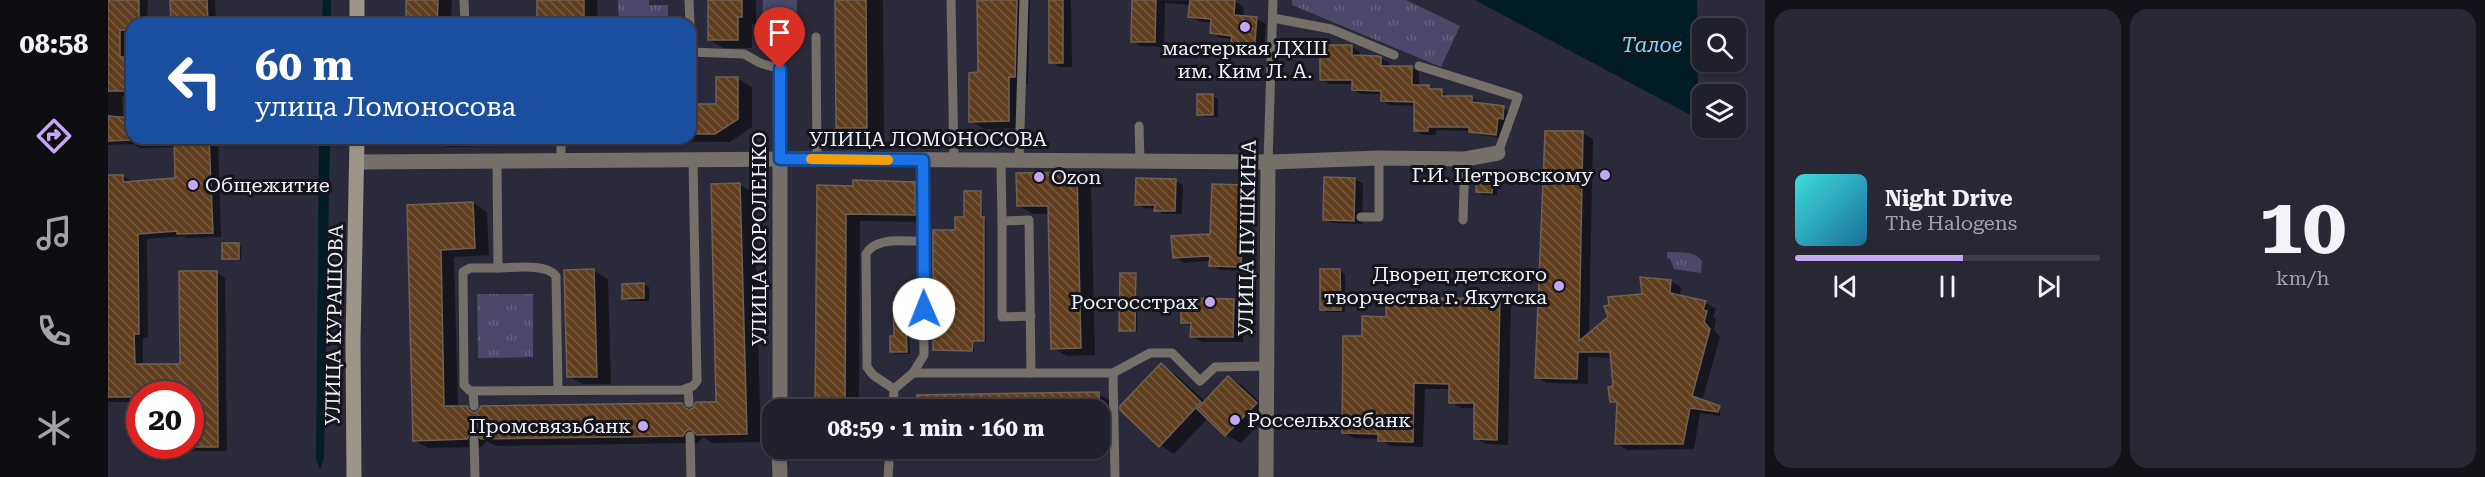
<!DOCTYPE html>
<meta charset="utf-8">
<style>
body{margin:0;font-family:"Roboto Serif",serif;background:#282834;color:#f1f3f6;height:100vh;display:flex;flex-direction:column;font-size:22px;white-space:nowrap}
*{box-sizing:border-box;margin:0}
p{font-size:20px;color:#a2a3a9}
.icon{flex:none;width:33px;height:33px;fill:none;stroke:currentColor;stroke-width:2;stroke-linecap:round;stroke-linejoin:round}
.map{position:relative;flex:1;overflow:hidden}
.panel{display:flex;flex-direction:column;gap:9px;padding:9px;background:#121218;width:720px}
.panel>*{flex:none}
.guide{position:absolute;left:18px;top:18px;width:570px;height:126px;border-radius:18px;box-shadow:0 2px 4px #0004,0 0 0 2px #3d3e48;background:#1a4fa0;color:#fff;overflow:hidden}
.tools{position:absolute;left:1584px;top:18px;display:grid;gap:12px}
.tools a{display:grid;place-items:center;width:54px;height:54px;border-radius:12px;background:#20202c;box-shadow:0 2px 4px #0004,0 0 0 2px #3d3e48;font-size:30px}
.speed{position:absolute;left:18px;top:381px;display:flex;gap:12px;font-size:30px;font-weight:700;text-align:center}
.speed>*{display:grid;place-content:center;width:78px;height:78px;border-radius:50%;background:#20202c;box-shadow:0 2px 4px #0004,0 0 0 2px #3d3e48;line-height:1}
.speed .limit{border:9px solid #d22;background:#fff;color:#111}
.pin{position:absolute;display:grid;place-items:center;width:51px;height:51px;color:#fff;margin:-62px -26px;border-radius:50% 50% 50% 0;rotate:-45deg;box-shadow:0 0 6px #0007}
.pin .icon{rotate:45deg}
.me{position:absolute;width:66px;margin:-33px;rotate:359deg;stroke-linejoin:round;filter:drop-shadow(0 0 4px #0008)}
.turn{display:flex;align-items:center;gap:21px;height:126px;padding:0 30px;font-size:27px}
.turn .icon{width:78px;height:78px;stroke-width:2.5}
.turn b{display:block;font-size:42px;line-height:51px}
.panel .tile{flex:1;display:flex;flex-direction:column;justify-content:center;gap:9px;min-width:0;padding:0 21px;border-radius:18px;background:#282834}
.panel .dial{align-items:center;gap:0}
.dial b{font-size:78px;line-height:1}
.song{display:flex;align-items:center;gap:18px}
.cover{width:72px;height:72px;border-radius:9px;background:linear-gradient(135deg,hsl(180 70% 55%),hsl(200 70% 35%))}
.played{height:6px;border-radius:3px;background:linear-gradient(90deg,#c4a7f1 55%,#3d3e48 55%)}
.keys{display:flex;justify-content:space-around;direction:ltr}
.panel .tiles{flex:1;display:grid;gap:9px;grid-template-columns:repeat(2,1fr)}
.trip{position:absolute;left:654px;top:399px;width:348px;height:60px;border-radius:18px;background:#20202c;box-shadow:0 2px 4px #0004,0 0 0 2px #3d3e48;font-weight:700;line-height:60px;text-align:center}
main{display:flex;flex:1;min-height:0}
.menu{display:flex;flex-direction:column;width:108px;justify-content:space-around;align-items:center;background:#0d0d12;color:#a2a3a9}
.menu .icon{width:42px;height:42px}
.menu .current{color:#c4a7f1}
.menu b{font-size:27px;color:#f1f3f6}
.map>svg:first-child{display:block}
.grass{fill:url(#grass-tufts)}
.pitch{fill:#4b486a}
.water{fill:#001d26}
.shadow{fill:#0007}
.lines{fill:none;stroke-linecap:round;stroke-linejoin:round}
.canal{stroke:#001d26;stroke-width:16}
.building{fill:url(#building-back-hatch);stroke:#6f6053;stroke-width:1.5}
.lane{stroke:#746f68;stroke-width:9}
.street{stroke:#746f68;stroke-width:15}
.secondary{stroke:#9d958a;stroke-width:15}
.route-casing{stroke:#114b97;stroke-width:15}
.route{stroke:#1a73e8;stroke-width:10}
.slow{stroke:#f59e0b;stroke-width:10}
.poi-dot{fill:#c4a7f1;stroke:#14141b;stroke-width:2}
.labels{text-anchor:middle;dominant-baseline:central;stroke-width:6;stroke-linejoin:round;paint-order:stroke}
.poi-label{font-size:20px;fill:#f1f1fb;stroke:#14141b;text-anchor:end}
.street-label{font-size:20px;fill:#f1f1fb;stroke:#14141b}
.water-label{font-size:21px;font-style:italic;fill:#7dd9f7;stroke:#14141b}
</style>
<main>
<nav class="menu">
<b>08:58</b>
<svg class="icon current" aria-label="directions" viewBox="0 0 24 24"><path d="M12 3l9 9-9 9-9-9zM9 14v-3h6M13 9l2 2-2 2"/></svg>
<svg class="icon" aria-label="music" viewBox="0 0 24 24"><path d="M9 18V5l10-2v13"/><circle cx="6" cy="18" r="3"/><circle cx="16" cy="16" r="3"/></svg>
<svg class="icon" aria-label="phone" viewBox="0 0 24 24"><path d="M5 4h4l2 5-3 2q2 4 5 5l2-3 5 2v4C11 20 4 13 5 4z"/></svg>
<svg class="icon" aria-label="climate" viewBox="0 0 24 24"><path d="M12 3v18M4 7l16 10M4 17L20 7"/></svg>
</nav>
<div class="map">
<svg width="1657" height="477" viewBox="0 0 1657 477">
<defs>
<pattern id="grass-tufts" width="24" height="20" patternUnits="userSpaceOnUse" patternTransform="scale(1.5)"><rect width="24" height="20" fill="#4b486a"/><path d="M3 7l-1-3M5 7V3M7 7l1-3M15 17l-1-3M17 17v-4M19 17l1-3" fill="none" stroke="#656380"/></pattern>
<pattern id="building-back-hatch" width="6" height="6" patternUnits="userSpaceOnUse" patternTransform="scale(1.5)"><rect width="6" height="6" fill="#603e1d"/><path d="M-1 5l2 2M0 0l6 6M5-1l2 2" fill="none" stroke="#775a3f"/></pattern>
</defs>
<rect width="100%" height="100%" fill="#2b2a3a"/>
<g class="grass">
<polygon points="510,0 541,0 541,5 560,5 560,24 511,24"/>
<polygon points="1184,0 1298,0 1352,26 1333,67 1184,5"/>
<path d="M1559,252C1571,253 1586,250 1594,261L1593,273L1566,269L1562,259L1559,258Z"/>
<polygon points="369,294 425,294 425,357 370,358"/>
</g>
<polygon class="pitch" points="655,0 689,0 688,41 654,40"/>
<g class="water">
<polygon points="215,0 223,0 223,24 214,24"/>
<polygon points="1367,0 1589,0 1590,119"/>
<polygon points="211,138 222,138 216,458 212,470 208,459"/>
</g>
<g class="shadow">
<polygon points="0,0 40,0 39,24 24,24 24,34 21,34 21,59 24,59 24,96 14,96 15,118 24,119 24,138 110,138 113,237 80,238 75,236 39,239 40,338 35,338 35,366 73,365 108,272 117,278 119,451 84,451 75,446 82,446 82,394 32,394 32,402 0,402 0,177 15,176 24,181 69,180 68,147 32,148 26,144 0,145"/>
<polygon points="63,0 107,0 108,24 63,24"/>
<polygon points="300,0 344,0 343,24 300,24"/>
<polygon points="430,0 489,0 490,24 442,24 431,18"/>
<polygon points="601,0 648,0 648,24 644,24 644,48 616,48 601,40"/>
<polygon points="729,0 775,0 776,138 747,138 730,127"/>
<polygon points="871,0 922,0 920,84 914,84 915,128 877,129 863,121 872,74"/>
<polygon points="942,0 963,0 964,67 951,67 943,62"/>
<polygon points="1026,0 1127,1 1136,7 1135,17 1149,19 1158,24 1155,57 1133,55 1124,49 1125,39 1113,38 1104,33 1105,23 1091,21 1082,16 1083,5 1057,3 1056,47 1033,46 1024,41"/>
<polygon points="1244,47 1252,52 1251,57 1273,58 1281,63 1281,68 1304,68 1311,72 1311,86 1333,91 1341,97 1363,97 1371,102 1371,105 1395,108 1403,112 1396,138 1371,135 1363,131 1328,130 1328,135 1315,135 1307,130 1308,106 1282,105 1274,101 1274,94 1253,94 1245,89 1245,84 1221,84 1213,79"/>
<polygon points="630,79 644,87 644,127 622,142 495,141 490,138 582,138 582,106 610,106"/>
<polygon points="1104,96 1110,99 1110,117 1096,117 1091,114"/>
<polygon points="1474,133 1485,139 1481,334 1536,295 1562,281 1573,287 1572,297 1598,303 1608,309 1605,317 1608,319 1606,330 1612,337 1594,401 1612,410 1612,416 1592,413 1586,449 1519,450 1509,444 1510,404 1504,401 1507,387 1504,358 1480,357 1480,384 1439,383 1429,377"/>
<polygon points="323,138 443,138 443,145 339,147"/>
<polygon points="969,173 983,182 987,355 959,356 944,348 942,214 925,214 911,206"/>
<polygon points="1247,179 1255,184 1254,224 1225,223 1217,219"/>
<polygon points="1384,180 1390,183 1389,195 1375,195 1370,192"/>
<polygon points="1067,181 1075,185 1074,214 1055,214 1048,209 1036,208 1028,204"/>
<polygon points="807,183 821,191 821,222 752,221 751,410 709,410 710,187 746,188"/>
<polygon points="632,185 646,193 653,442 604,443 595,437 590,443 389,446 378,441 374,447 320,448 306,440 301,206 365,203 379,212 381,255 346,257 350,407 359,407 369,413 574,404 584,410 610,404"/>
<polygon points="1135,186 1145,192 1143,271 1113,270 1103,265 1103,261 1076,263 1066,257 1104,235"/>
<polygon points="872,193 874,194 875,219 878,220 878,342 866,342 866,351 829,351 827,350 848,231"/>
<polygon points="130,245 133,246 133,260 116,258"/>
<polygon points="458,271 486,271 500,279 503,384 475,384 460,376"/>
<polygon points="1213,271 1232,271 1237,274 1237,312 1219,312 1213,309"/>
<polygon points="1027,275 1029,276 1029,332 1015,331 1013,330"/>
<polygon points="535,284 541,287 541,301 521,301 516,298"/>
<polygon points="1280,299 1392,300 1403,306 1400,445 1378,444 1367,438 1368,408 1353,408 1343,402 1343,389 1317,389 1315,447 1282,446 1271,439 1246,438 1235,432 1256,338 1279,318"/>
<polygon points="1125,300 1136,306 1135,342 1094,342 1084,336 1084,327 1074,322"/>
<polygon points="796,303 800,306 802,354 787,354 783,351"/>
<polygon points="1053,365 1067,374 1098,402 1121,378 1135,386 1162,412 1133,443 1118,435 1100,418 1066,454 1052,445"/>
<polygon points="990,394 1005,402 1006,434 992,434"/>
<polygon points="713,448 774,448 755,459 733,459"/>
</g>
<g class="lines">
<polyline class="canal" points="1614,128 1623,131"/>
</g>
<g class="building">
<polygon points="0,0 31,0 31,24 24,24 24,30 12,30 12,57 24,57 24,91 0,91"/>
<polygon points="62,0 99,0 100,24 63,24"/>
<polygon points="298,0 330,0 329,24 298,24"/>
<polygon points="429,0 476,0 476,17 429,19"/>
<polygon points="600,0 634,0 634,17 630,17 630,40 600,40"/>
<polygon points="727,0 758,0 759,128 728,128"/>
<polygon points="869,0 909,0 907,77 901,77 901,121 861,122 861,73 870,72"/>
<rect x="941" y="0" width="14" height="63"/>
<polygon points="1024,0 1048,0 1047,42 1023,42"/>
<polygon points="1082,0 1127,0 1126,15 1149,17 1146,53 1122,50 1124,36 1102,33 1103,19 1080,17"/>
<polygon points="1212,45 1244,45 1244,55 1270,56 1273,57 1273,66 1304,66 1304,85 1321,85 1321,89 1334,89 1334,96 1364,96 1364,102 1396,106 1395,119 1390,118 1388,135 1361,132 1361,127 1320,127 1320,131 1306,131 1306,102 1273,101 1273,91 1244,90 1244,80 1212,80"/>
<polygon points="608,77 630,77 630,119 607,134 582,134 582,104 608,104"/>
<rect x="1089" y="94" width="16" height="21"/>
<polygon points="0,116 24,118 24,140 0,141"/>
<polygon points="1437,131 1475,131 1471,341 1500,317 1496,306 1501,305 1500,297 1534,294 1532,277 1563,280 1562,293 1598,301 1595,310 1599,311 1596,322 1602,329 1584,396 1612,406 1610,412 1582,408 1575,444 1507,444 1509,402 1502,402 1500,387 1505,386 1502,352 1470,352 1469,379 1427,378"/>
<polygon points="66,138 101,138 105,233 69,234 69,231 30,234 31,334 26,334 27,364 72,364 71,271 109,271 110,447 82,447 82,394 32,394 32,397 0,397 0,175 15,175 15,182 67,178"/>
<polygon points="969,172 973,348 943,349 940,206 909,206 908,173"/>
<polygon points="1216,177 1247,178 1246,221 1215,220"/>
<polygon points="1028,178 1068,179 1067,211 1046,211 1047,205 1027,205"/>
<polygon points="1369,178 1385,179 1384,193 1368,192"/>
<polygon points="745,180 807,182 807,215 738,214 737,410 707,410 709,185 745,186"/>
<polygon points="632,183 639,434 589,435 582,429 578,431 575,436 373,439 366,432 362,434 359,439 305,441 299,205 365,202 367,248 333,250 336,406 359,406 361,410 366,413 370,411 373,406 574,403 576,407 581,410 585,408 588,402 608,402 603,184"/>
<polygon points="1104,184 1136,185 1133,267 1101,266 1102,256 1065,258 1063,236 1102,234"/>
<polygon points="856,191 873,191 873,217 876,217 876,341 865,341 864,351 825,350 825,230 847,230 847,217 856,217"/>
<rect x="114" y="243" width="17" height="16"/>
<polygon points="486,269 489,377 459,377 456,270"/>
<polygon points="1212,269 1232,269 1233,310 1212,310"/>
<polygon points="1012,273 1028,273 1027,331 1011,331"/>
<polygon points="536,283 536,298 514,299 514,284"/>
<polygon points="1278,297 1392,299 1389,440 1366,439 1366,403 1341,403 1341,384 1306,383 1305,442 1270,441 1270,434 1234,433 1235,336 1254,336 1254,316 1278,317"/>
<polygon points="1073,298 1126,299 1125,337 1082,337 1083,323 1073,323"/>
<polygon points="785,302 797,302 799,352 782,352 782,336 786,336"/>
<polygon points="1053,363 1093,402 1051,447 1012,410 1012,406"/>
<polygon points="1120,376 1149,403 1117,436 1089,409"/>
<polygon points="991,392 992,410 808,410 809,395"/>
</g>
<g class="lines">
<g class="lane">
<polyline points="356,0 357,24"/>
<polyline points="581,0 582,24"/>
<polyline points="843,0 846,160"/>
<polyline points="1165,18 1223,29 1286,55"/>
<polyline points="708,37 709,159"/>
<polyline points="582,52 636,54 652,63 672,69 672,159"/>
<polyline points="582,63 582,67"/>
<polyline points="1311,66 1410,97 1390,153"/>
<polyline points="1031,126 1032,161"/>
<polyline points="453,138 453,160"/>
<polyline points="893,161 894,221 921,220 923,373"/>
<polyline points="911,161 916,0"/>
<path d="M389,162L390,268C406,268 438,263 448,276L450,390"/>
<polyline points="1160,162 1165,0"/>
<polyline points="1253,217 1271,217 1271,158"/>
<polyline points="1355,220 1357,159"/>
<polyline points="894,221 894,317 923,316"/>
<polyline points="390,268 362,268 355,272 356,385 362,391 574,390 585,386 589,381 585,160"/>
<polyline points="805,373 1005,373 1042,353 1064,353 1092,381 1107,367 1159,366"/>
<polyline points="1005,373 1007,477"/>
<polyline points="580,388 581,403"/>
<polyline points="786,389 805,373 816,355 815,241"/>
<polyline points="365,391 366,406"/>
<path d="M785,410L786,389L765,375L759,367L758,254C768,236 796,242 815,241V160"/>
<polyline points="582,436 583,477"/>
<polyline points="366,439 367,477"/>
<polyline points="780,477 782,448"/>
</g>
<g class="street">
<polyline points="249,162 709,159 1160,162 1271,158 1357,159 1390,153"/>
<polyline points="672,410 672,159"/>
<polyline points="671,448 672,477"/>
<polyline points="1158,477 1160,162"/>
</g>
<g class="secondary">
<polyline points="249,0 249,24"/>
<polyline points="246,477 245,342 249,138"/>
</g>
</g>
<g class="lines">
<g class="route-casing">
<polyline id="route" points="672,69 672,159 815,160 816,309"/>
</g>
<use href="#route" class="route"/>
<polyline class="slow" points="703,159 780,160"/>
</g>
<g class="poi-dot">
<circle cx="1137" cy="27" r="6"/>
<circle cx="1497" cy="175" r="6"/>
<circle cx="931" cy="177" r="6"/>
<circle cx="85" cy="185" r="6"/>
<circle cx="1451" cy="286" r="6"/>
<circle cx="1102" cy="302" r="6"/>
<circle cx="1127" cy="420" r="6"/>
<circle cx="535" cy="426" r="6"/>
</g>
<g class="labels">
<g class="poi-label">
<text x="1137" y="48" text-anchor="middle">мастеркая ДХШ<tspan x="1137" dy="23">им. Ким Л. А.</tspan></text>
<text x="1485" y="175">Г.И. Петровскому</text>
<text x="943" y="177" text-anchor="start">Ozon</text>
<text x="97" y="185" text-anchor="start">Общежитие</text>
<text x="1439" y="274">Дворец детского<tspan x="1439" dy="23">творчества г. Якутска</tspan></text>
<text x="1090" y="302">Росгосстрах</text>
<text x="1139" y="420" text-anchor="start">Россельхозбанк</text>
<text x="523" y="426">Промсвязьбанк</text>
</g>
<g class="street-label">
<text x="820" y="139">УЛИЦА ЛОМОНОСОВА</text>
<text transform="translate(1139 238) rotate(-89)">УЛИЦА ПУШКИНА</text>
<text transform="translate(651 239) rotate(-90)">УЛИЦА КОРОЛЕНКО</text>
<text transform="translate(226 325) rotate(-89)">УЛИЦА КУРАШОВА</text>
</g>
<g class="water-label">
<text x="1544" y="45">Талое</text>
</g>
</g>
</svg>
<div class="tools">
<a><svg class="icon" aria-label="search" viewBox="0 0 24 24"><circle cx="10" cy="10" r="6"/><path d="M15 15l6 6"/></svg></a>
<a><svg class="icon" aria-label="layers" viewBox="0 0 24 24"><path d="M12 4l9 5-9 5-9-5zM3 14l9 5 9-5"/></svg></a>
</div>
<div class="speed"><div class="limit">20</div></div>
<div class="pin" style="left:672px;top:69px;background:#d93025"><svg class="icon" aria-label="arrive" viewBox="0 0 24 24"><path d="M6 21V4h12l-3 4 3 4H6"/></svg></div>
<svg class="me" style="left:816px;top:309px" viewBox="-20 -20 40 40"><circle r="19" fill="#fff"/><path d="M0-13L10 11 0 6-10 11z" fill="#1a73e8"/></svg>
<div class="trip">08:59 · 1 min · 160 m</div>
<div class="guide">
<div class="turn"><svg class="icon" aria-label="left" viewBox="0 0 24 24"><path d="M17 20v-9H6M10 6l-5 5 5 5"/></svg><div><b>60 m</b>улица Ломоносова</div></div>
</div>
</div>
<section class="panel">
<div class="tiles">
<div class="tile">
<div class="song"><i class="cover"></i><div><b>Night Drive</b><p>The Halogens</p></div></div>
<div class="played"></div>
<div class="keys"><svg class="icon" aria-label="previous" viewBox="0 0 24 24"><path d="M18 5L8 12l10 7zM5 5v14"/></svg><svg class="icon" aria-label="pause" viewBox="0 0 24 24"><path d="M8 5v14M16 5v14"/></svg><svg class="icon" aria-label="next" viewBox="0 0 24 24"><path d="M6 5l10 7-10 7zM19 5v14"/></svg></div>
</div>
<div class="tile dial"><b>10</b><p>km/h</p></div>
</div>
</section>
</main>
